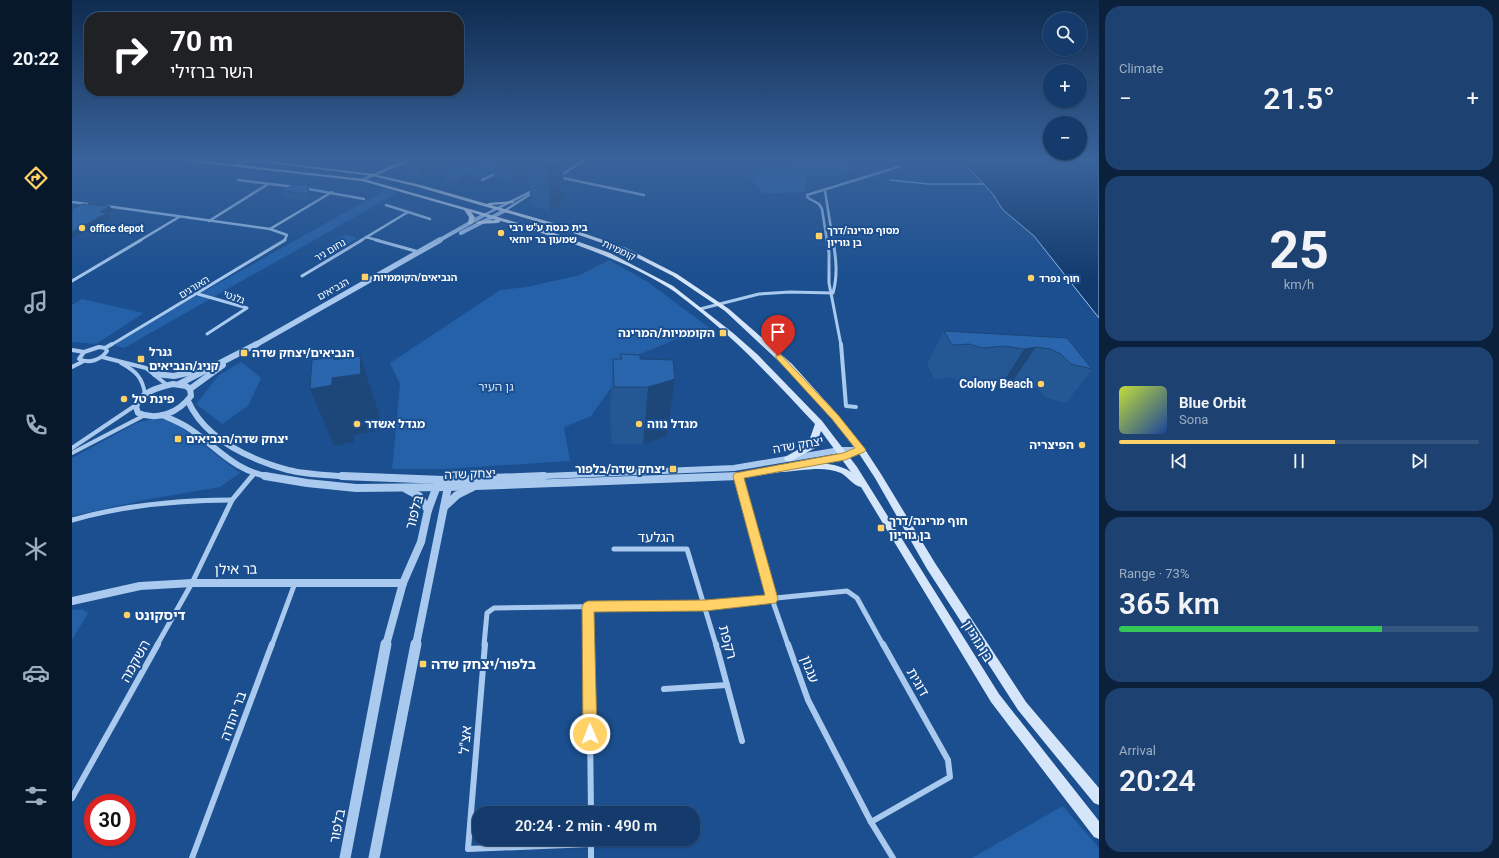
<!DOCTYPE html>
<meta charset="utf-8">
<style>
body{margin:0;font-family:Roboto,"Noto Sans Hebrew",sans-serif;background:#1d4271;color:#f1f3f6;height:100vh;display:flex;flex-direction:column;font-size:15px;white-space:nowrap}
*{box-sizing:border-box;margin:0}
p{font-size:13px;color:#9dadc1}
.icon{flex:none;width:22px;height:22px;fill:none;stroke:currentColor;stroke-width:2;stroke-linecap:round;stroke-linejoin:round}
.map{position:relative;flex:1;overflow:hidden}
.panel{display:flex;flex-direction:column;gap:6px;padding:6px;background:#0b203b;width:400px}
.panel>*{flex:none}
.hud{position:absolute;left:12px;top:12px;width:380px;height:84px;border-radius:16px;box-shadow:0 1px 3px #0004,0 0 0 1px #33557e;background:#202124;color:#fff;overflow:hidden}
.controls{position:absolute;left:971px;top:12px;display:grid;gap:8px}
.controls a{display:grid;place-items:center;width:44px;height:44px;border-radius:50%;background:#143b6b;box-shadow:0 1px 3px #0004,0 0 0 1px #33557e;font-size:20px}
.speed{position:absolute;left:12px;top:794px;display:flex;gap:8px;font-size:20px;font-weight:700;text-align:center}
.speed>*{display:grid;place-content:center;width:52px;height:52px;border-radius:50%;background:#143b6b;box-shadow:0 1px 3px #0004,0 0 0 1px #33557e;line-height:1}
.speed .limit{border:6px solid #d22;background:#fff;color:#111}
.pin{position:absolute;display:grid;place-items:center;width:34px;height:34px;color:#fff;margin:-41px -17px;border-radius:50% 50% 50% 0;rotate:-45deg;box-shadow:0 0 4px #0007}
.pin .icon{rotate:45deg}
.me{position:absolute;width:44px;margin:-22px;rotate:359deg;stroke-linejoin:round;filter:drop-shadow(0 0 3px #0008)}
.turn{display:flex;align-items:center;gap:14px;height:84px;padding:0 20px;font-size:18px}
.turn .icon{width:52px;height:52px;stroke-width:2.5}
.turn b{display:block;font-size:28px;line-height:34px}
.big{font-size:30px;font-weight:600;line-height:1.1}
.panel .widget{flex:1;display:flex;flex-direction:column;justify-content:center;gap:6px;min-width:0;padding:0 14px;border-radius:16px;background:#1d4271}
.panel .dial{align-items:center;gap:0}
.dial b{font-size:52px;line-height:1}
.song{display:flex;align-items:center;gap:12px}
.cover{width:48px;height:48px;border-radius:6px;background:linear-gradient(135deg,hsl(70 70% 55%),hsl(220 70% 35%))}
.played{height:4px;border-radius:2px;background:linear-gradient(90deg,#ffd166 60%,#33557e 60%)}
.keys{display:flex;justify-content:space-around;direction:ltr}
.heat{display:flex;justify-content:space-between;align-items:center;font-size:22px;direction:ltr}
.charge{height:6px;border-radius:3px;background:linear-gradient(90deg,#34c759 73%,#33557e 0)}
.trip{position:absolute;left:400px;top:806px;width:228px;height:40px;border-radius:16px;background:#143b6b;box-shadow:0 1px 3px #0004,0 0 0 1px #33557e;font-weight:600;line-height:40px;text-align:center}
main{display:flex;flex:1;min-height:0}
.menu{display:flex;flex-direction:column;width:72px;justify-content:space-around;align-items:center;background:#08182b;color:#9dadc1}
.menu .icon{width:28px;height:28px}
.menu .active{color:#ffd166}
.menu b{font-size:18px;color:#f1f3f6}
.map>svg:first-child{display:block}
.green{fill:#2461a8}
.water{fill:#123a6d;stroke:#9cc4f0}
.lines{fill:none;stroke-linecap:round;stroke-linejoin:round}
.stream{stroke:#9cc4f0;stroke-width:1.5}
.minor-far4{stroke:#a9c9ee;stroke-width:2.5}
.minor-far3{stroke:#a9c9ee;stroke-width:3}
.minor-far2{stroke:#a9c9ee;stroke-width:4}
.minor-far1{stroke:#a9c9ee;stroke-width:5}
.minor{stroke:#a9c9ee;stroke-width:6}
.tertiary-far4{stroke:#a9c9ee;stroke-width:4}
.tertiary-far3{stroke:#a9c9ee;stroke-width:5.5}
.tertiary-far2{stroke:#a9c9ee;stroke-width:6}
.tertiary-far1{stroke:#a9c9ee;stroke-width:8}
.tertiary{stroke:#a9c9ee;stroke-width:11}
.secondary{fill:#d6e6fa;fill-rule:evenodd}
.wall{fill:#245895}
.shaded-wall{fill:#1d4779}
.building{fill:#2a66ad;stroke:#1d4779}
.route{fill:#ffd166;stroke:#a68842}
.poi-dot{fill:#ffd166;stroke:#1b4f8f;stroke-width:1.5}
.labels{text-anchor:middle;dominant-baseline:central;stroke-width:4;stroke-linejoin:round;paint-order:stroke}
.far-poi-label{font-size:10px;font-weight:bold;fill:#fff;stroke:#1b4f8f;text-anchor:start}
.far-street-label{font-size:10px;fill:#fff;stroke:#1b4f8f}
.poi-label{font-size:12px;font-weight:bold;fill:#fff;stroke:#1b4f8f;text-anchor:start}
.park-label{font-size:12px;fill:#cfe3fa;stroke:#1b4f8f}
.street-label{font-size:12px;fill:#fff;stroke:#1b4f8f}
.near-street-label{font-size:14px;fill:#fff;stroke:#1b4f8f}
.near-poi-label{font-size:14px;font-weight:bold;fill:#fff;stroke:#1b4f8f;text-anchor:start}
</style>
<main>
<nav class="menu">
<b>20:22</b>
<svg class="icon active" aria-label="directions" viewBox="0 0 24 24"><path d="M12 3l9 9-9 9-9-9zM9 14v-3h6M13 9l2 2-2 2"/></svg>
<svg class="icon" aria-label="music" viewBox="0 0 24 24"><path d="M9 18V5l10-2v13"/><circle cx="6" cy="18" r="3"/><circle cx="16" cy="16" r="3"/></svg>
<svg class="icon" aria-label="phone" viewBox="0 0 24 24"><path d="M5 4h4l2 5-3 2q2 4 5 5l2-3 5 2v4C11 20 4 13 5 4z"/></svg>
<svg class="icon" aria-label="climate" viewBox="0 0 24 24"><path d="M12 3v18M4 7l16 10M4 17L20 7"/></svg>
<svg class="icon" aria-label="car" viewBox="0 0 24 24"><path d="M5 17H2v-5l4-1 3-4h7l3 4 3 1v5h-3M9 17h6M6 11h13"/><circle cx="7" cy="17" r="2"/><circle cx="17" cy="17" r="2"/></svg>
<svg class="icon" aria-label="filters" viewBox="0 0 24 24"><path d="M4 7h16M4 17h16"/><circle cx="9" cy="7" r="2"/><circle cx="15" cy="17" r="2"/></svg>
</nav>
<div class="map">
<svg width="1027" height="858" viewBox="0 0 1027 858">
<rect width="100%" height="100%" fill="#1b4f8f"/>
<g class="green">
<path d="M706,159H776L779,167L777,171C760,180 736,177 719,167C714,165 710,161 706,159Z"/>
<polygon points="408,161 431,166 409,178 386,172"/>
<polygon points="720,171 736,176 732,192 691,194 678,177 691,172"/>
<polygon points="315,189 325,193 52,348 38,344"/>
<polygon points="273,235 286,238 268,249 254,246"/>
<polygon points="537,260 576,282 640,330 602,340 561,357 519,416 492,427 498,461 372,469 320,469 328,384 318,363 428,290 455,287 508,275"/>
<polygon points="10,299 72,313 24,344 0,342 0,305"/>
<polygon points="169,362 189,378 176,406 150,424 124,404 147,375"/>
<polygon points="80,419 89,419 105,424 168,473 148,487 72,500 0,516 0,458 64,423"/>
<polygon points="10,609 16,613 0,640 0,610"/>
<polygon points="991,806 1027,848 1027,858 900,858"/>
</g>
<polygon class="water" points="888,159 1027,159 1027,318 962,236 931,210 920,193"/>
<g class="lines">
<polyline class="stream" points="818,180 857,184 912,184"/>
<g class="minor-far4">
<polyline points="414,159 425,161"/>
<polyline points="166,165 179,159"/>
<polyline points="489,175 514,159"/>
<polyline points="487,179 491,178 572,195"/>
<polyline points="166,180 223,187"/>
<polyline points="290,180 339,159"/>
<polyline points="410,180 425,173"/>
<polyline points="231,188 292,199"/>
<polyline points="753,191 761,241"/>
<polyline points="0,202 15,204"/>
<polyline points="314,205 358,219"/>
<polyline points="34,206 198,229 215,235 212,241"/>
<polyline points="432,211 457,195"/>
<polyline points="412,215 462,190"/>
<polyline points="137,221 196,184"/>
<polyline points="198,229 260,192"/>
<polyline points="294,237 308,241"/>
<polyline points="67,241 107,217"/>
<polyline points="288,241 336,212"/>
<polyline points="755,241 750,209 747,204 736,198 735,195 826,167"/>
</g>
<g class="minor-far3">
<polyline points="304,240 347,252"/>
<polyline points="755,240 757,253 757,283 769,345"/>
<polyline points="230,276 290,240"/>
<polyline points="0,281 69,240"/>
<path d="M761,293C766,275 764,258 761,240"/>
<polyline points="126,294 175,308 135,334"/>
<polyline points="628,309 687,294 718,292 760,293"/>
<polyline points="39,345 213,240"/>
</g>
<g class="minor-far2">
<polyline points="769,344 774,406 784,407"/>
<path d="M27,347L33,348L35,351C29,360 17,364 7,359L12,352Z"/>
<polyline points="33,348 40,344"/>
<polyline points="0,350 12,352"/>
<polyline points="30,357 74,368 95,385"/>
<path d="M49,363C64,371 71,378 73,395"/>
<polyline points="0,367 10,362"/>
<polyline points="0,448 64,405"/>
<polyline points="0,453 71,416"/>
<polyline points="180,477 182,474"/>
</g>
<g class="minor-far1">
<polyline points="666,476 700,599 716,645"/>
<path d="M0,520C53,505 105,500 160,500"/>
<polyline points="542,549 615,549 644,645"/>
<polyline points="516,607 517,645"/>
<polyline points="85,645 120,583 160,500 180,476"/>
<polyline points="200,645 223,583"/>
<polyline points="412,645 415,613 422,608 633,605 775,591 785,598 811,645"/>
</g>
<g class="minor">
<polyline points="413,644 396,849 519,844"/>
<polyline points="517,644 519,813"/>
<polyline points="644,644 670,741"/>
<polyline points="716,644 736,700 799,822 821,858"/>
<polyline points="592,689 655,685"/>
<polyline points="0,798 86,644"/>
<polyline points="799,822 878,777 876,760 811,644"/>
<polyline points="519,839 519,858"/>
<polyline points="120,858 200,644"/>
</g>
<g class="tertiary-far4">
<polyline points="389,233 432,211"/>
<polyline points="366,241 412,215"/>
</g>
<polyline class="tertiary-far3" points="183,345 368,240"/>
<g class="tertiary-far2">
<polyline points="83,374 102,376 125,371"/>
<path d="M101,384L114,386L118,389L119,396C106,413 86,421 66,413L64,407C68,392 87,387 101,384Z"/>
<polyline points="107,384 185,344"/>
<polyline points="118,389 151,365"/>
<path d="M116,401C133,439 177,459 216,470C236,475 259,475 279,477"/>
<path d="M90,415C99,419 110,423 118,429C146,448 162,471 199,477"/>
<polyline points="729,465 773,457 789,450"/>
<polyline points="448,477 662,468 768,450 785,450"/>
<polyline points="644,477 666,476 715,468"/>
</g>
<g class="tertiary-far1">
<polyline points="193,476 235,483 284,488 376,487 667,476"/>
<polyline points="270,476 371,480 472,476"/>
<polyline points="334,489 347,496 356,510"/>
<polyline points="372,507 385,495 401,487"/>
<polyline points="0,601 68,586 120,583 331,583"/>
<polyline points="314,645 331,583 349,542 356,510 365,486"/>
<polyline points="344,645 376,487 374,484"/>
</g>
<g class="tertiary">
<polyline points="273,858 314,644"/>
<polyline points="302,858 344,644"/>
</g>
<g class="secondary">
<path d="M103,159H114L292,179L482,233L538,253L601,286L661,333L686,355L750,421L785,467L927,694L1027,821V839L1022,837L919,702L789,487C782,486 776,477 769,473C752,465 728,471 710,472L707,471L706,469L707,467L710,466C733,464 758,459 779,472L749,431L743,448L719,461H713L712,459L713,457L736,444L743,424C704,382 666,341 621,306C613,300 605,293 597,288C545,256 487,238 429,221L426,223L405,224L404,223L407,221L424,220L399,212L403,217L400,224H396L397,217L392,210L290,181L105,160Z"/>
<polygon points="166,159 176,159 301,174 349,185 415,204 417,203 442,201 442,203 440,203 419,205 488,225 554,248 605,274 657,309 720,364 766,415 792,448 809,474 863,563 954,702 1027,788 1027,805 1022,803 946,710 855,569 803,478 786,452 760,419 714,368 653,311 601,276 550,250 484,227 346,187 301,176"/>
</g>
</g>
<g class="wall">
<polygon points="333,159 389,159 350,178 336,174"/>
<polygon points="420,159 456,159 456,160 491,159 492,202 478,211 459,205 457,175 441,183 422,178"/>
<polygon points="398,173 399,180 385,187 371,183 370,176"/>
<polygon points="235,185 238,192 239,201 212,198 209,191"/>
<polygon points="872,331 995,338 1020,369 994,403 974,398 966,388 955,383 941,381 930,384 911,380 892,382 878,378 862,379 855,364"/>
<polygon points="548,354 568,359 603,379 595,436 571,444 540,444 538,415 541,359 548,359"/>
</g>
<g class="shaded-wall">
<polygon points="347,159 389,159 350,178"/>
<polygon points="439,159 456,159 457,175 441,183"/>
<polygon points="488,159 491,159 492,202 478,211 476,165"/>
<polygon points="398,173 399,180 385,187 384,180"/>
<polygon points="235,185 238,192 239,201 237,194"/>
<polygon points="38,206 41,211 36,214 38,218 0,239 0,232 28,212"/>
<polygon points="964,347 941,381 930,384 952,349"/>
<polygon points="288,356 307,413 308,430 282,435 282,442 262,446 238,389 260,378 262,357 270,377"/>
<polygon points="603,379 595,436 571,444 576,387"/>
</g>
<g class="building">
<polygon points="458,159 488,159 476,165 456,160"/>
<polygon points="384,170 398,173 384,180 370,176"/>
<polygon points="223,184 235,185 237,194 209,191"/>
<polygon points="11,204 38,206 28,212 35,213 0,232 0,209"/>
<polygon points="872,331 995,338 1020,369 999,364 989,354 978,349 964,347 952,349 932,346 911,348 897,344 880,345"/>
<polygon points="548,354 568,355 568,359 601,360 603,379 576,387 542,387 541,359 550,359"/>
<polygon points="288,356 289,374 260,378 260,385 238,389 240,360 262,357 262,360"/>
</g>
<linearGradient id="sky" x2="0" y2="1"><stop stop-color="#0f2b4f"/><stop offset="0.57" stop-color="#39639b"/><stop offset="1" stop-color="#39639b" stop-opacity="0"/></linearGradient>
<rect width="1027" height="279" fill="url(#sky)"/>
<polygon class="route" points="706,354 709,355 766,415 794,450 792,452 773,460 672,478 706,599 704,603 633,611 522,612 525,734 523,739 518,741 513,739 511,734 510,607 512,603 516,601 633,600 693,595 661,476 663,473 771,453 783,448 760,419 704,358 704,355"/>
<g class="poi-dot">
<circle cx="10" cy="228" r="4"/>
<circle cx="429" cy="233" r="4"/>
<rect x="743" y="232" width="8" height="8" rx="2"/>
<rect x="289" y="273" width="8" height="8" rx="2"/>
<circle cx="959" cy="278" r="4"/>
<rect x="647" y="329" width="8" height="8" rx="2"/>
<rect x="168" y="349" width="8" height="8" rx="2"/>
<rect x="65" y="355" width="8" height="8" rx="2"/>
<circle cx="969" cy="384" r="4"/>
<circle cx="52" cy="399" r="4"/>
<circle cx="285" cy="424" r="4"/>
<circle cx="567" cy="424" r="4"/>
<rect x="102" y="435" width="8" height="8" rx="2"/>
<circle cx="1010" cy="445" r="4"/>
<rect x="597" y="465" width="8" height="8" rx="2"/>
<rect x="805" y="524" width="8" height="8" rx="2"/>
<circle cx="55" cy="615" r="4"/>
<rect x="347" y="660" width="8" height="8" rx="2"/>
</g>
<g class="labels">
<g class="far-poi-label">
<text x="437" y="227">בית כנסת ע"ש רבי<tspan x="437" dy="12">שמעון בר יוחאי</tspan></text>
<text x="18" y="228">office depot</text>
<text x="755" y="230">מסוף מרינה/דרך<tspan x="755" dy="12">בן גוריון</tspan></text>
<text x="301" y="277">הנביאים/הקוממיות</text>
<text x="967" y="278">חוף נפרד</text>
</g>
<g class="far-street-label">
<text transform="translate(258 250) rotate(-31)">נחום ניר</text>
<text transform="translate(547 250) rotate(25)">קוממיות</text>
<text transform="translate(122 287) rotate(-31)">האורגים</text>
<text transform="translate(261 289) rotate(-29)">הנביאים</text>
<text transform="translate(162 297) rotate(20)">גלנטי</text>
</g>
<g class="poi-label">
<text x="643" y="333" text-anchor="end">הקוממיות/המרינה</text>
<text x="77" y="352">גנרל<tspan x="77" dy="14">קניג/הנביאים</tspan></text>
<text x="180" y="353">הנביאים/יצחק שדה</text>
<text x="961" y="384" text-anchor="end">Colony Beach</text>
<text x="60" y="399">פינת טל</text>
<text x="293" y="424">מגדל אשדר</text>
<text x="575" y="424">מגדל נווה</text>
<text x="114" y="439">יצחק שדה/הנביאים</text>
<text x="1002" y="445" text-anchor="end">הפיצריה</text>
<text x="593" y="469" text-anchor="end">יצחק שדה/בלפור</text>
<text x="817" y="521">חוף מרינה/דרך<tspan x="817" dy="14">בן גוריון</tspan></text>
</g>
<g class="park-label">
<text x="424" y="387">גן העיר</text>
</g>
<g class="street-label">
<text transform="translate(726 445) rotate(-10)">יצחק שדה</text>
<text transform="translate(398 474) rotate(-2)">יצחק שדה</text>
</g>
<g class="near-street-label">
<text transform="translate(342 512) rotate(-75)">בלפור</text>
<text x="584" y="537">הגלעד</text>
<text transform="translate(164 569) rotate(-1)">בר אילן</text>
<text transform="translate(906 641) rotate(58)">בן גוריון</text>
<text transform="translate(656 642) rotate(75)">רקפת</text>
<text transform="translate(63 661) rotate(-61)">השקמה</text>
<text transform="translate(738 669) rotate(70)">עגנון</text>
<text transform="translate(846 682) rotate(60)">דוגית</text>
<text transform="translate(161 716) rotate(-70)">בר יהודה</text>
<text transform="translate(393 740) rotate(-85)">אצ"ל</text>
<text transform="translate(265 826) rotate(-79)">בלפור</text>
</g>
<g class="near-poi-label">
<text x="63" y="615">דיסקונט</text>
<text x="359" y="664">בלפור/יצחק שדה</text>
</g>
</g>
</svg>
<div class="controls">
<a><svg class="icon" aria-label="search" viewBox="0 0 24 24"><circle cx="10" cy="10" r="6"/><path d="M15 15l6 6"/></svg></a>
<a>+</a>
<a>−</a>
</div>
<div class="speed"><div class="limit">30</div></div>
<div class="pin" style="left:706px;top:356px;background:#d93025"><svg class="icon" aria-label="arrive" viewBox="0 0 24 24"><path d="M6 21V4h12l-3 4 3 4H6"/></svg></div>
<svg class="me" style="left:518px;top:734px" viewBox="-20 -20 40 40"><circle r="17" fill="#ffd166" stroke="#fff" stroke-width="3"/><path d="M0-11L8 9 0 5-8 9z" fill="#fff"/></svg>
<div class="trip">20:24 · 2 min · 490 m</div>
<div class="hud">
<div class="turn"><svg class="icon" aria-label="right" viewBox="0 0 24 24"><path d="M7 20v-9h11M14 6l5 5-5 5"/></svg><div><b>70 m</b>השר ברזילי</div></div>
</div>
</div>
<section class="panel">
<div class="widget"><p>Climate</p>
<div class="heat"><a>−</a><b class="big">21.5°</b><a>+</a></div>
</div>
<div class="widget dial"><b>25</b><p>km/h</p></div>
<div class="widget">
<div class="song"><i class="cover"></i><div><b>Blue Orbit</b><p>Sona</p></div></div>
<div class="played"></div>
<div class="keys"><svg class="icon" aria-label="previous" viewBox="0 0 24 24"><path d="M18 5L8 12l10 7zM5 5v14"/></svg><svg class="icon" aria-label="pause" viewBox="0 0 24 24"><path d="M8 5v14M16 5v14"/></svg><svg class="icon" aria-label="next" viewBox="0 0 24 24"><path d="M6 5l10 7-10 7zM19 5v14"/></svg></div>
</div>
<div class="widget"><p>Range · 73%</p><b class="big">365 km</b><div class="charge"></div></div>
<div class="widget"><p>Arrival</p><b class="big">20:24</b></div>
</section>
</main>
